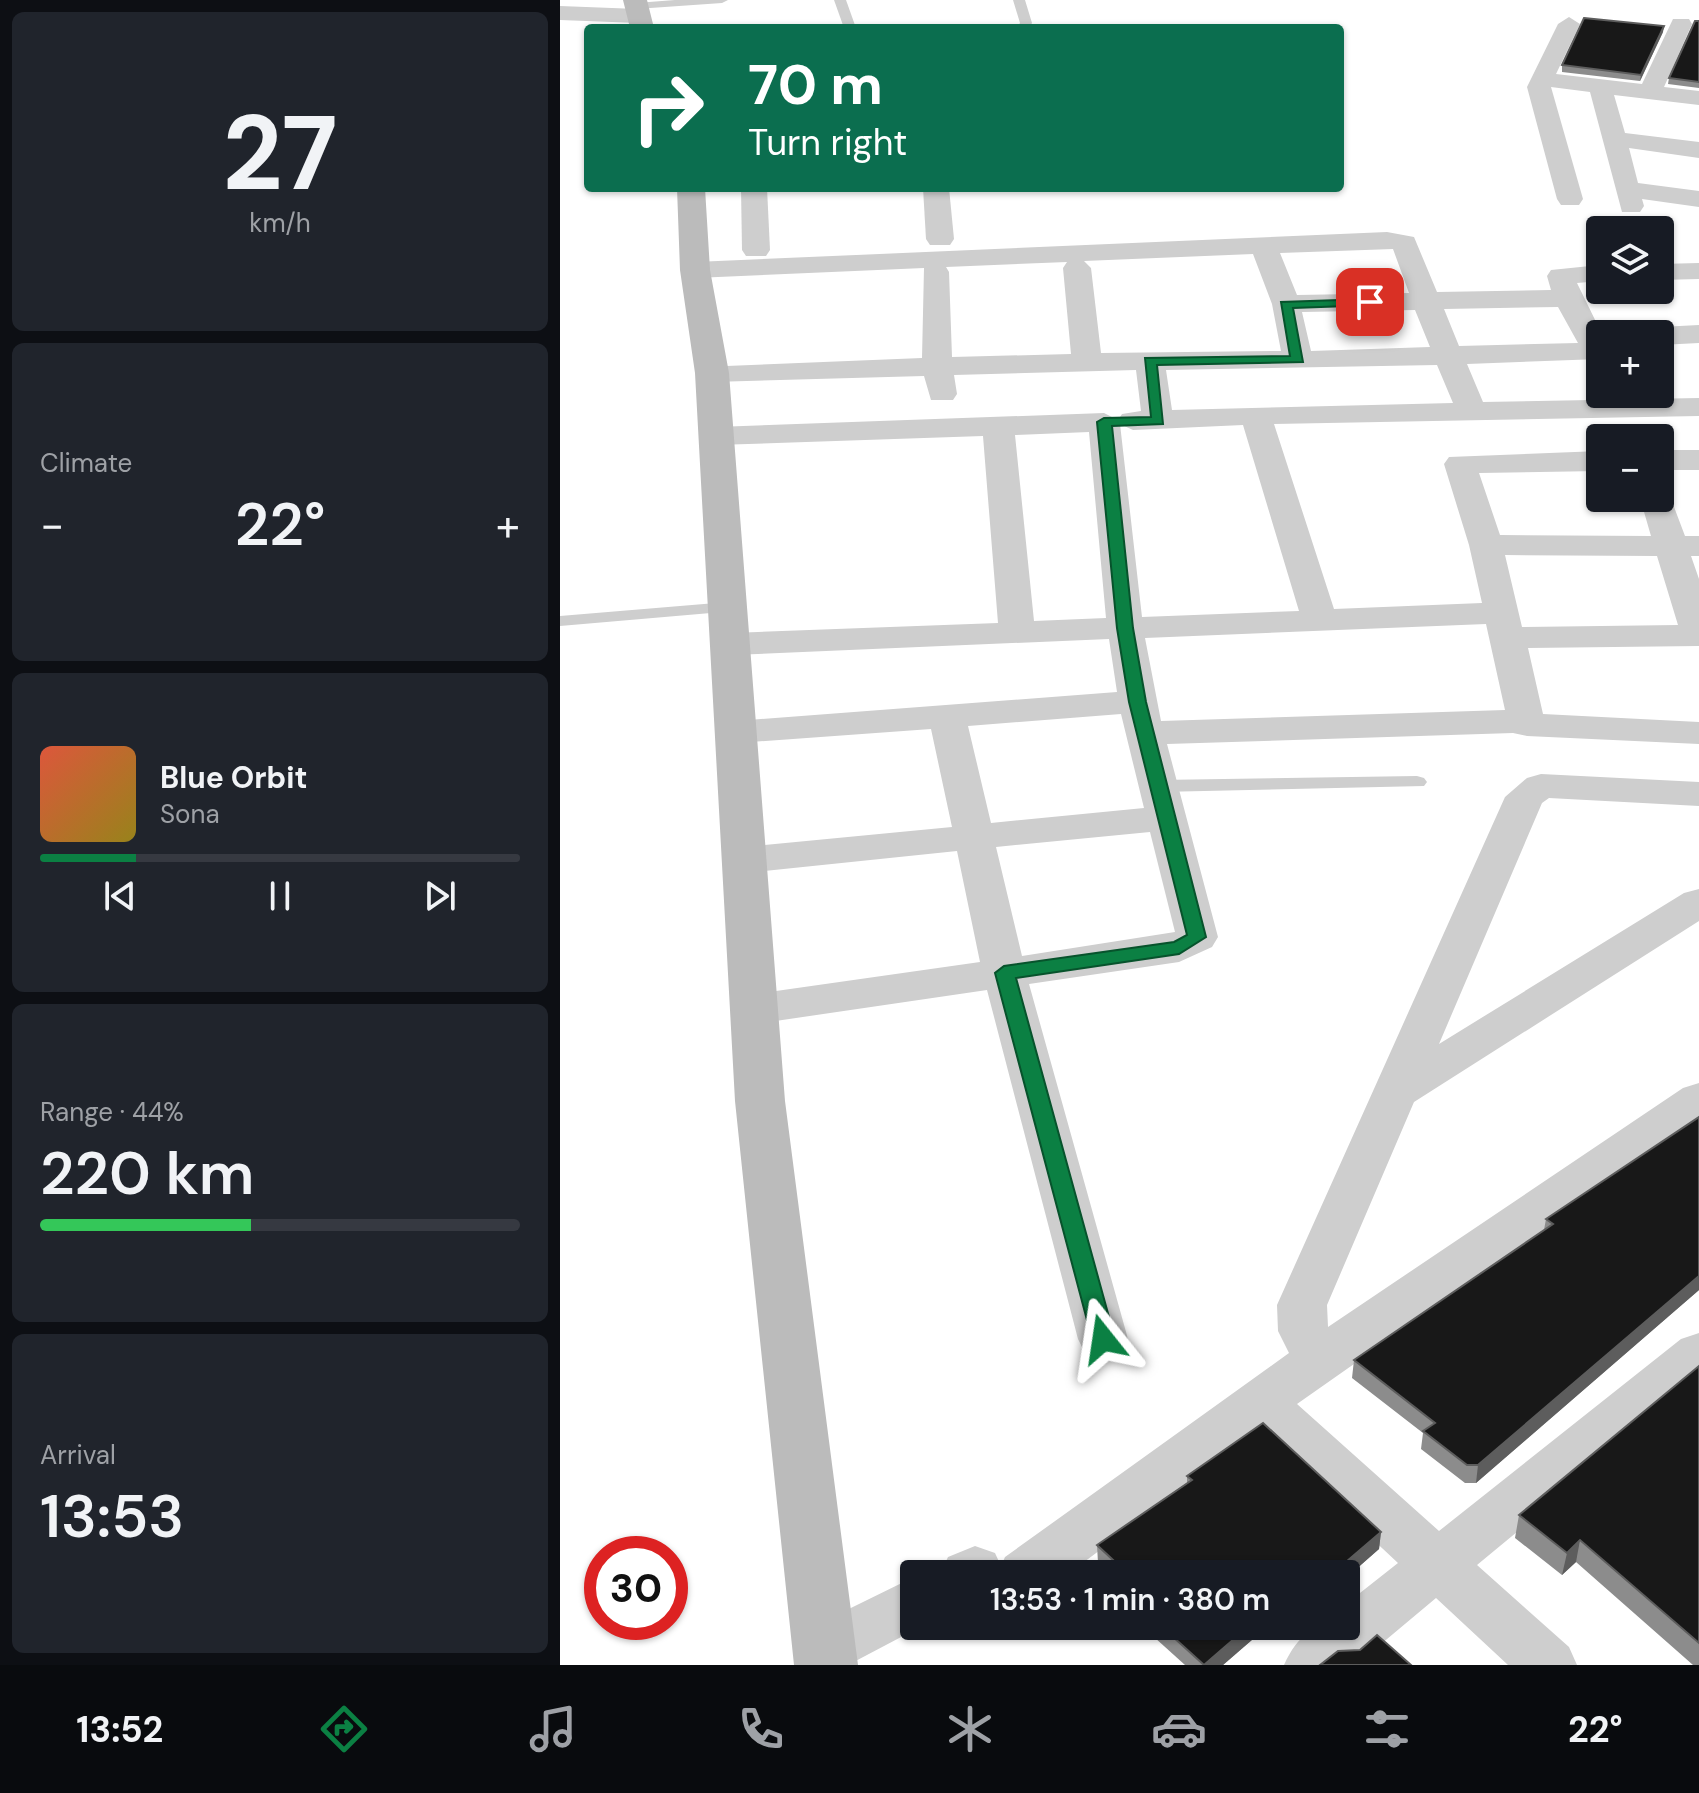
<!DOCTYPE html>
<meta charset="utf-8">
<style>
body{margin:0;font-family:"DM Sans",sans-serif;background:#20242c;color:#f1f3f6;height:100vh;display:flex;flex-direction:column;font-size:30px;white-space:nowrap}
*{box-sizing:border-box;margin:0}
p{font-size:26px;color:#9ea1a6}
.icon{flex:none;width:44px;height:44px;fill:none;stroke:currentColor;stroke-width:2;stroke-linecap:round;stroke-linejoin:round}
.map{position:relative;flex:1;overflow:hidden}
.side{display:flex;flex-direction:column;gap:12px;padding:12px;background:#0d0f14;width:560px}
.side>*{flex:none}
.hud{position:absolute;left:24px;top:24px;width:760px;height:168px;border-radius:8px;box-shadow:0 2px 6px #0004;background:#0b6e4f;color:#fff;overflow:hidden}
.fabs{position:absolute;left:1026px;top:216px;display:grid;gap:16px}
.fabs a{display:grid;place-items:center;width:88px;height:88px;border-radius:8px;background:#171b24;box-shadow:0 2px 6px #0004;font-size:40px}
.speed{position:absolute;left:24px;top:1536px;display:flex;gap:16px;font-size:40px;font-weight:700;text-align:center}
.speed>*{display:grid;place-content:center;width:104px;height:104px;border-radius:50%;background:#171b24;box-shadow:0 2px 6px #0004;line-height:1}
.speed .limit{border:12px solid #d22;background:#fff;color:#111}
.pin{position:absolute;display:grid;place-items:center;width:68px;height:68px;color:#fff;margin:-34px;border-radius:16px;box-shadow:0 4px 12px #0006}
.me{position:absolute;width:88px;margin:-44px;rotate:345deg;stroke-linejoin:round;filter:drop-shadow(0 0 6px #0008)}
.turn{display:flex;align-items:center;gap:28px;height:168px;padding:0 32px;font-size:36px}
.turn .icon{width:104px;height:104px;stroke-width:2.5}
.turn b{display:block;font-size:56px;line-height:68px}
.big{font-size:60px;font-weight:600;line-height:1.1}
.side .card{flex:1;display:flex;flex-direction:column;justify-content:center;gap:12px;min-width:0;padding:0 28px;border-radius:12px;background:#20242c}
.side .dial{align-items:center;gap:0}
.dial b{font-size:104px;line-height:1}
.song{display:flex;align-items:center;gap:24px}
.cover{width:96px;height:96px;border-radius:12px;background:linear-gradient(135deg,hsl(10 70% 55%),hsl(50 70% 35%))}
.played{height:8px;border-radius:4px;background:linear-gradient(90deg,#0b8043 20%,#363941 20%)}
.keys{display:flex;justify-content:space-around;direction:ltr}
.heat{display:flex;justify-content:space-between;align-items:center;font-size:44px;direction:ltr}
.charge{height:12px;border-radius:6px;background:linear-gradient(90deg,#34c759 44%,#363941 0)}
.trip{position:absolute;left:340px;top:1560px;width:460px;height:80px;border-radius:8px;background:#171b24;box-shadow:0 2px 6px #0004;font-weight:600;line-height:80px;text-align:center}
.tab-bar{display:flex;height:128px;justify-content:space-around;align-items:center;background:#090b0e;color:#9ea1a6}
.tab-bar .icon{width:56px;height:56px}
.tab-bar .current{color:#0b8043}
.tab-bar b{font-size:36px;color:#f1f3f6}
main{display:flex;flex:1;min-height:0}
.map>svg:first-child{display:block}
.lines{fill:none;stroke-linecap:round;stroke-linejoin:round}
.lane{fill:#cecece;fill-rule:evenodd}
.street{fill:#cecece;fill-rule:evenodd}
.secondary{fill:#bbb;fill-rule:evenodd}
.wall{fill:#8c8c8c}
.shaded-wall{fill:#5d5d5d}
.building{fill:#181818;stroke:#5d5d5d;stroke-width:2}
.route{fill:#0b8043;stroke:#07532c;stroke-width:2}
</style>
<main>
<section class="side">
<div class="card dial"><b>27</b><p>km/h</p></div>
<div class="card"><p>Climate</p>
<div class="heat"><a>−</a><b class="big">22°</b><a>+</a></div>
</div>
<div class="card">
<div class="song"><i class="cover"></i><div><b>Blue Orbit</b><p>Sona</p></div></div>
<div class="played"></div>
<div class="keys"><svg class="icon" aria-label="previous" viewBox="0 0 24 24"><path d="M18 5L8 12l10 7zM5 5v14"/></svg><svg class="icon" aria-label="pause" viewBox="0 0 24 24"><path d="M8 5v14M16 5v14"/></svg><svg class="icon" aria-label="next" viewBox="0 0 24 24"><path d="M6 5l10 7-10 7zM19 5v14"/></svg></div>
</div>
<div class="card"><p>Range · 44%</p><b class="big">220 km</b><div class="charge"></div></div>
<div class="card"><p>Arrival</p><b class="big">13:53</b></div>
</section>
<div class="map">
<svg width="1139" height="1665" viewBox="0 0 1139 1665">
<rect width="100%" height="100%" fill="#fff"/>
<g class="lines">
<g class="lane">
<polygon points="115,0 168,0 162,3 76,9 70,6 76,3"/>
<polygon points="274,0 286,0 296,28 284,28"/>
<polygon points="453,0 465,0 472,23 469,28 457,28 460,23"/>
<polygon points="168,602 177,607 174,611 0,626 0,616"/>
<polygon points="857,776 864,778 867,782 864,786 599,792 589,786 599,780"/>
</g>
<g class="street">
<polygon points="0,6 78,9 89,16 78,23 0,20"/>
<polygon points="1009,17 1020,24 996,74 1082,84 1113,19 1129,19 1132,24 1104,87 1139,91 1139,105 1054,95 1065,133 1139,142 1139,158 1069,148 1078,183 1139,191 1139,207 1082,199 1084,206 1080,212 1062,212 1030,92 991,87 1023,199 1019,205 1001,205 997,199 967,87 998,24"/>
<polygon points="181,188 207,188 210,250 206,256 186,256 182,250"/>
<polygon points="363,188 389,188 394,239 390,245 370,245 366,239"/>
<path d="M827,232L854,237L877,292L991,290L987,276L991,270L1040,265V281L1017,283L1040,330L1051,334H1040V359L907,364L923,402L1139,398V416L714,424L774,609L922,603L909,545L884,464L889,457L1040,451V471L919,473L940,535L1091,536L1080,498H1100V489L1108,491L1125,536H1139V556H1131L1139,579V646L968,648L983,714L1139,722V744L967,736L953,733L607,744L658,937L652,947L619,962L469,984L568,1339L561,1353L543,1359L525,1353L518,1339L427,990L195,1024L180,1019L173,1009L180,999L195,994L420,962L397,851L185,873L171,869L165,860L171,851L185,847L392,827L371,729L176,743L163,740L157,732L163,724L176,721L557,692L549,639L172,655L159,652L154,644L159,636L172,633L438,623L423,436L156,445L145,443L140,436L145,429L156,427L544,413L558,420L562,414L581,411L576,370L394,375L397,394L393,400H371L364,376L152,382L141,379L137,373L141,367L362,358L364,268L135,278L125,276L121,270L125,264L135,262ZM833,249L849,293L737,295L720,253ZM693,254L712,304L721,351L541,353L531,268L524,261ZM507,262L503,268L511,354L392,357L389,272L386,267ZM998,307L1018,343L899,346L884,309ZM855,310L870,347L751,351L742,312ZM877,365L893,403L612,410L606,370ZM560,424L573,430L683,425L739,611L582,617ZM529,432L546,618L474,621L455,435ZM945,555L1097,556L1118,625L962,627ZM926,624L945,710L601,721L585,638ZM561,714L584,808L431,823L408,726ZM590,832L615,932L462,956L436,847Z"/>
<polygon points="1139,263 1139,279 1100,280 1100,264"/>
<polygon points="1139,325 1139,343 1100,345 1100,334 1087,334 1100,327"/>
<rect x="1100" y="450" width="39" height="20"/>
<path d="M981,774L1139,782V806L989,798L982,803L879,1044L1124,893L1139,889V921L854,1102L767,1305L768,1327L1123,1088L1139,1083V1122L737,1404L879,1531L1121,1339L1139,1333V1382L917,1565L1009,1647L1017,1665H948L876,1598L796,1665H724C739,1633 752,1626 786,1626V1604L838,1563L698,1432L508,1574H380L388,1557L415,1546L435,1553L441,1566L445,1557L729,1353L718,1331L717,1305L945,797L967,778Z"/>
<polygon points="354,1577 354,1626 362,1626 288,1665 243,1665 235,1649 244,1631"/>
</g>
<g class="secondary">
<polygon points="63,0 87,0 94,28 70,28"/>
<polygon points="117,188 145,188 150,270 169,373 225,1101 298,1665 234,1665 175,1101 135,373 120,270"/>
</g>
</g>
<g class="wall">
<polygon points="1139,21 1139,88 1108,84 1109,78"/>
<polygon points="1103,32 1080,81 1002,72 1002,65"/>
<polygon points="1139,1117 1139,1290 916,1483 905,1483 861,1449 863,1433 792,1378 794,1360 984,1230 986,1219"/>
<polygon points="1139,1366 1139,1665 1133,1665 1016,1562 1002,1575 955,1538 959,1515"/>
<polygon points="627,1476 821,1532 819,1549 786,1578 786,1574 550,1574 538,1563 537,1545 627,1483"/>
<polygon points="595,1626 708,1626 663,1665 625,1665 594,1637"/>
</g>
<g class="shaded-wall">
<polygon points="1104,26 1103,32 1080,81 1081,75"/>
<polygon points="1139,1276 1139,1290 916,1483 918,1465"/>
<polygon points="821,1532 819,1549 786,1578 786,1574 772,1574"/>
<polygon points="1020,1540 1016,1562 1002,1575 1007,1553"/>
<polygon points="689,1626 708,1626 663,1665 644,1665"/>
</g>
<g class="building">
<polygon points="1024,18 1104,26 1081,75 1002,65"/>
<polygon points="1135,21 1139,21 1139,82 1109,78"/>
<polygon points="1139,1117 1139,1276 918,1465 907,1465 863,1431 875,1423 794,1360 993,1224 986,1219"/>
<polygon points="1139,1366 1139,1643 1020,1540 1007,1553 959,1515"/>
<polygon points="703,1423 821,1532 772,1574 568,1574 537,1545 632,1480 627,1476"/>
<polygon points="601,1626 689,1626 644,1665"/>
<polygon points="817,1635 851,1665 760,1665 778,1651 800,1650"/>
</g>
<polygon class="route" points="810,299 815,300 815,305 733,308 743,362 597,365 603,424 552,426 573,628 586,702 646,937 619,954 456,978 555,1339 551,1345 535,1345 532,1339 435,973 444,966 614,942 627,935 569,702 557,628 537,422 544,418 591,417 585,358 730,356 721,302"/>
</svg>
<div class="fabs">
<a><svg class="icon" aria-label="layers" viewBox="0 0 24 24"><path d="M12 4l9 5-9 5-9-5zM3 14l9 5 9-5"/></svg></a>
<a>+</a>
<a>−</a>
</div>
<div class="speed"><div class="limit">30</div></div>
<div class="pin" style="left:810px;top:302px;background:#d93025"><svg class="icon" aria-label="arrive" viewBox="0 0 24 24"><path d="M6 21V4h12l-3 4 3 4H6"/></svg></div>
<svg class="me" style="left:543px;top:1339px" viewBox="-20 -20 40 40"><path d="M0-17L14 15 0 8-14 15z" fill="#0b8043" stroke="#fff" stroke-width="4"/></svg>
<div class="trip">13:53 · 1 min · 380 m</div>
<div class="hud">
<div class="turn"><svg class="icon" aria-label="right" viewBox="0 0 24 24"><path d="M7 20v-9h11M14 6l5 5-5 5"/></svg><div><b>70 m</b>Turn right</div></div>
</div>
</div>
</main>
<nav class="tab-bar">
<b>13:52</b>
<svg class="icon current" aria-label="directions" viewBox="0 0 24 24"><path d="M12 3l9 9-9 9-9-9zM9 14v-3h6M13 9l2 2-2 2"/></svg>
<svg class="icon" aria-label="music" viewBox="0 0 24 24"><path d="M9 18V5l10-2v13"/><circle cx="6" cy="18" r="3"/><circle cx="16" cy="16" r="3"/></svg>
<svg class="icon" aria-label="phone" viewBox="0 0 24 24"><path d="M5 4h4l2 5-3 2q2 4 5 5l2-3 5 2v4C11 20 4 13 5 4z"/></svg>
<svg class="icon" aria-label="climate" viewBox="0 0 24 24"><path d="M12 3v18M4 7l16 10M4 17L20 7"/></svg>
<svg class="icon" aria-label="car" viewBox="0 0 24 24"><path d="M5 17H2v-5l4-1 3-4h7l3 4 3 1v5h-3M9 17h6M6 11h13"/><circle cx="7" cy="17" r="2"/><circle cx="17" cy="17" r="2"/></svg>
<svg class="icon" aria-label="filters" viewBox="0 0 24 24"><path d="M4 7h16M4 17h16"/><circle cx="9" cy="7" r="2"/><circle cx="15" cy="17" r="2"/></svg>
<b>22°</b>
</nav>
